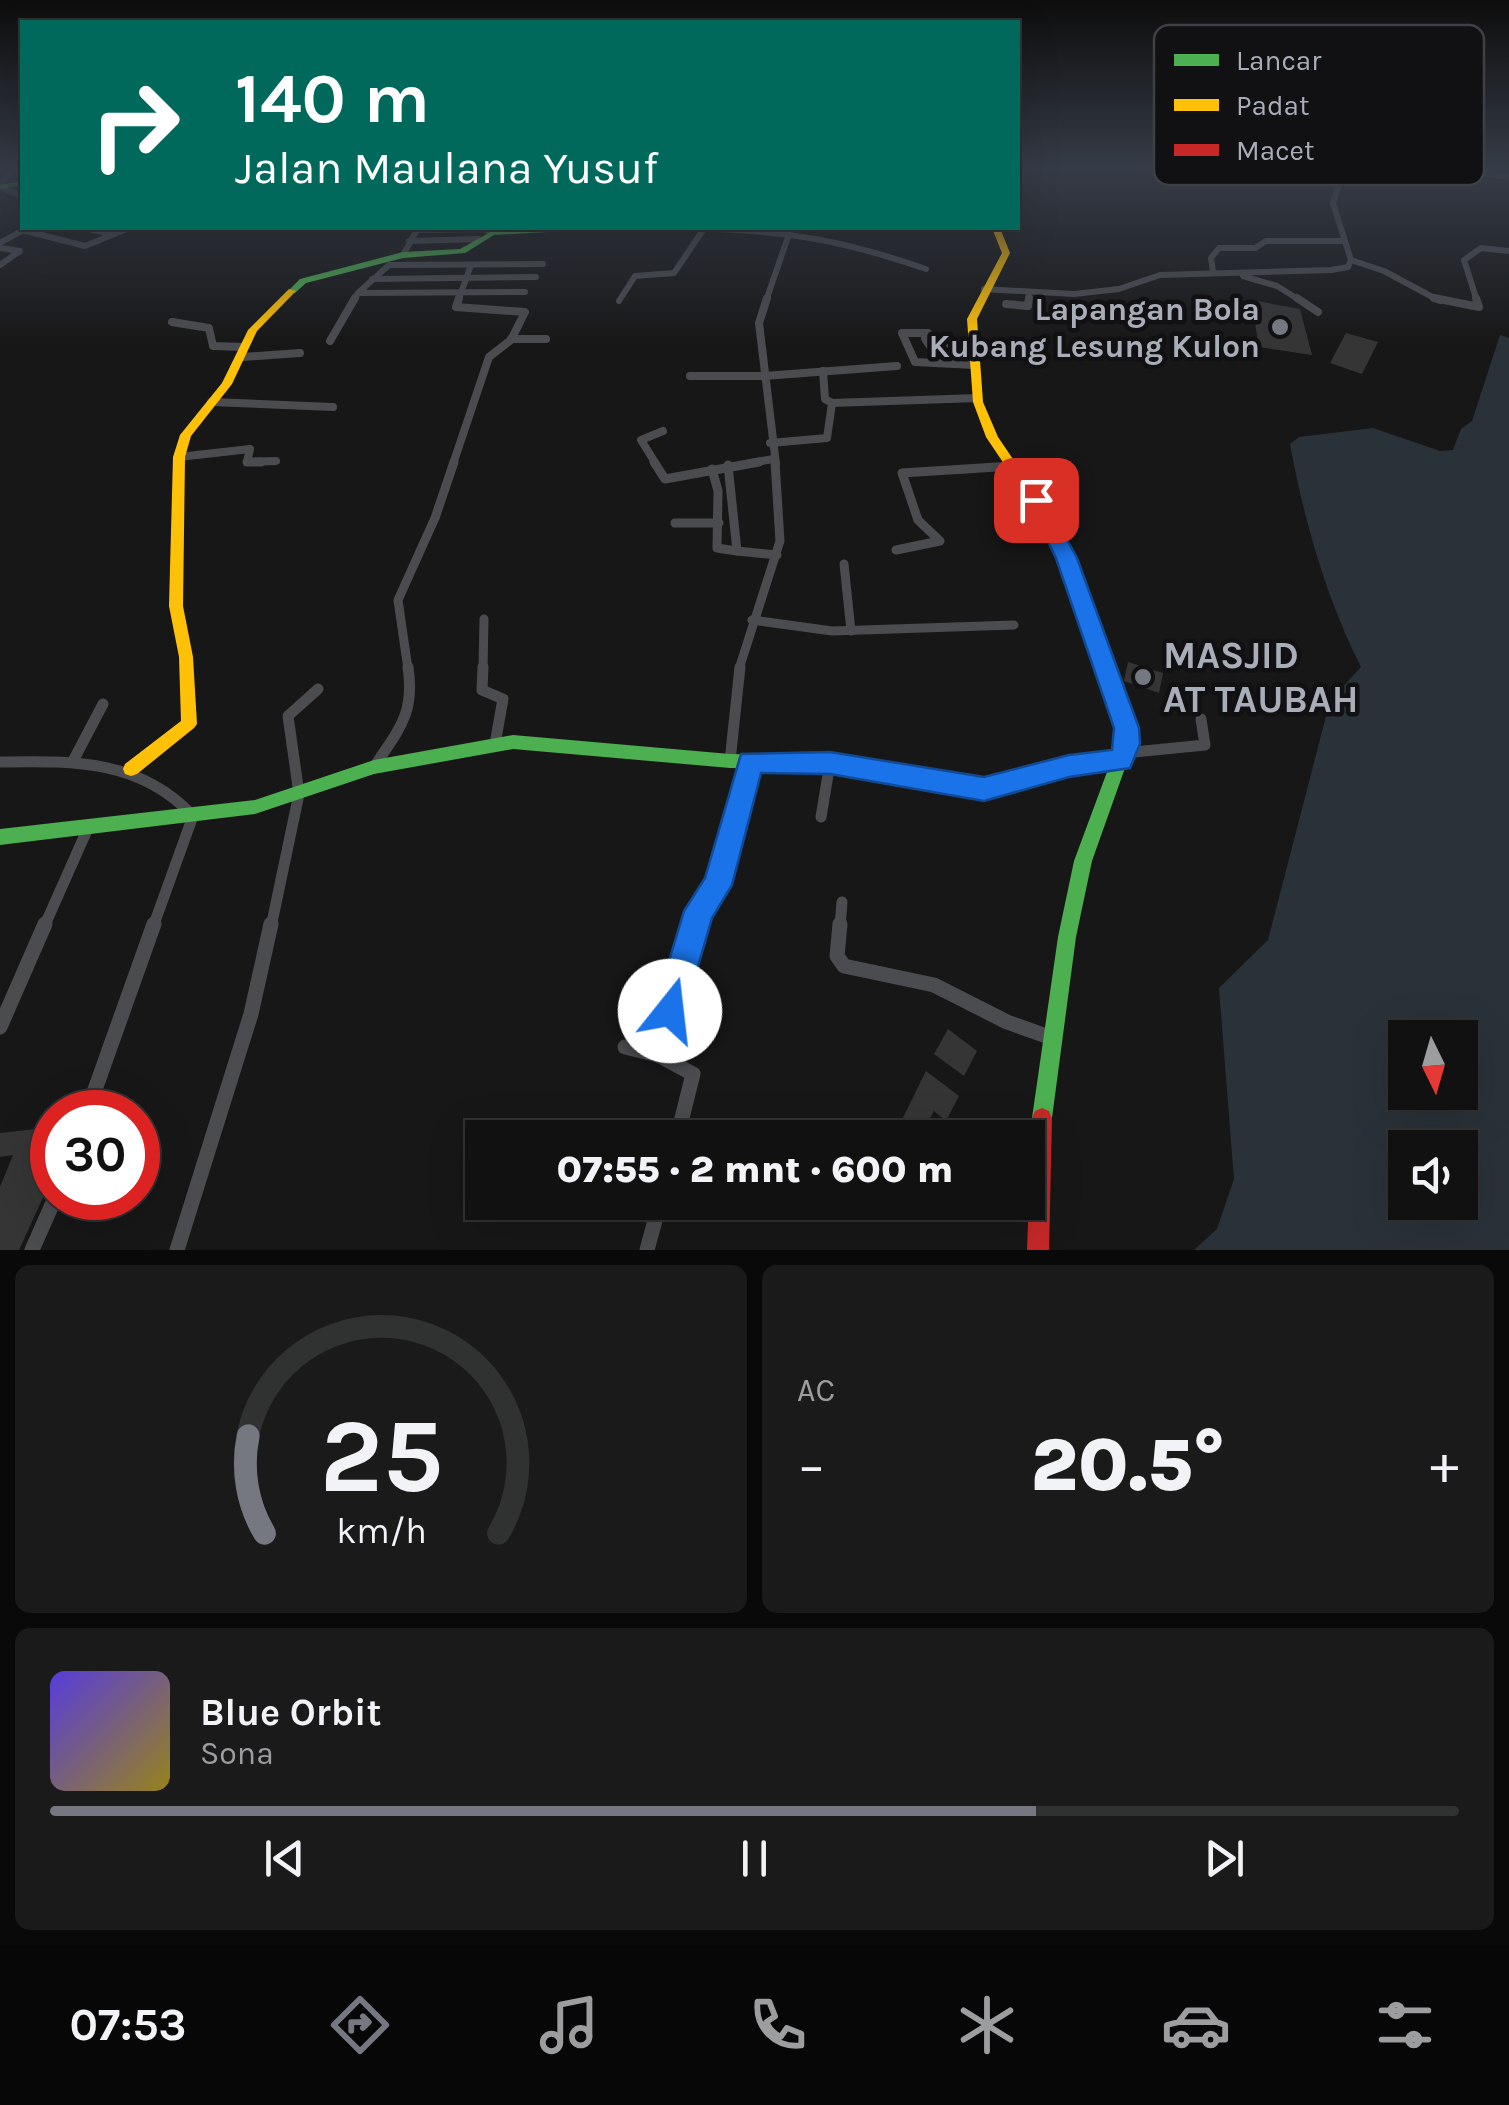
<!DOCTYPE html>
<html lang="id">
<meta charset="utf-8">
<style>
body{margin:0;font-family:Karla,sans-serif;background:#1a1a1a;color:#f1f3f6;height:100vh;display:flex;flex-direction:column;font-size:38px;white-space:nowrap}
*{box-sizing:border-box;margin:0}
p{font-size:32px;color:#9c9d9f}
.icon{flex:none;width:55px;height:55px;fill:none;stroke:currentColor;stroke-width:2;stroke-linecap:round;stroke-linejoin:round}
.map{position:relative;height:1250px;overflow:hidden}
.drawer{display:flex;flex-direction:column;gap:15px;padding:15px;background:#090909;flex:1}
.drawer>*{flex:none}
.top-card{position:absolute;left:20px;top:20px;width:1000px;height:210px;border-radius:0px;box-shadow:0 10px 40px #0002,0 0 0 2px #303131;background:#00695c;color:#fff;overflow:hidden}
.needle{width:65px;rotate:175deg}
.buttons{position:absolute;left:1388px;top:1020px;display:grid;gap:20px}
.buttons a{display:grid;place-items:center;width:90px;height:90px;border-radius:0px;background:#111;box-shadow:0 10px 40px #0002,0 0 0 2px #303131;font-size:50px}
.speed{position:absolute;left:30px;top:1090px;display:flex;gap:20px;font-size:50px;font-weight:700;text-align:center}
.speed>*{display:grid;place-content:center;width:130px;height:130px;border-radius:50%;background:#111;box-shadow:0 10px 40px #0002,0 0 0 2px #303131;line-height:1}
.speed .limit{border:15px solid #d22;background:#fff;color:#111}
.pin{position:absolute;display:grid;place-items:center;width:85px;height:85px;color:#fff;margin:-42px;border-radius:20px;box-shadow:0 5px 15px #0006}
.me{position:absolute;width:110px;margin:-55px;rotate:16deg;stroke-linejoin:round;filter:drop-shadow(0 0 8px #0008)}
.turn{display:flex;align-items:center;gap:35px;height:210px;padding:0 50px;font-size:45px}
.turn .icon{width:130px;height:130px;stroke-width:2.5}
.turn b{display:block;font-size:70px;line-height:85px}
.big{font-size:75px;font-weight:800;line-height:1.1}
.drawer .widget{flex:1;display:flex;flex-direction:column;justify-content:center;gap:15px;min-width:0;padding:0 35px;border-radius:15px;background:#1a1a1a}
.drawer .dial{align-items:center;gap:0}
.dial svg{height:260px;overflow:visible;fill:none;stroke:#303131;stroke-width:7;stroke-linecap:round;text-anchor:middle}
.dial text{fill:#f1f3f6;stroke:none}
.song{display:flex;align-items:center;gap:30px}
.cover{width:120px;height:120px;border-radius:15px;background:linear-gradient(135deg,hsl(250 70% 55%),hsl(50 70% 35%))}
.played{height:10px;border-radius:5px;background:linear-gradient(90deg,#757880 70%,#303131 70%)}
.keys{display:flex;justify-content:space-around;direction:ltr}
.heat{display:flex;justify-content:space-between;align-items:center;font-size:55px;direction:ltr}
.drawer .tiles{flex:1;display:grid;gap:15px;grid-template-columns:1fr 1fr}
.widget:last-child{grid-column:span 2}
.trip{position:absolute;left:465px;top:1120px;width:580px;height:100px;border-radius:0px;background:#111;box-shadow:0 10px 40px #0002,0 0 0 2px #303131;font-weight:800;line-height:100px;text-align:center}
.tabs{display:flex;height:160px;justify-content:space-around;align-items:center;background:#070707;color:#9c9d9f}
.tabs .icon{width:70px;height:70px}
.tabs .current{color:#757880}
.tabs b{font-size:45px;color:#f1f3f6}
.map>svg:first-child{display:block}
.water{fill:#2a3239;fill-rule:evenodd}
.building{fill:#353536}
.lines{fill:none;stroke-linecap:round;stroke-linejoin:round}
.street-far4{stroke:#4b4c50;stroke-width:6}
.street-far3{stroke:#4b4c50;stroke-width:8}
.street-far2{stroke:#4b4c50;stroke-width:9}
.street-far1{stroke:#4b4c50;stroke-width:11}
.street{stroke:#4b4c50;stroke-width:15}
.fast{fill:#4caf50;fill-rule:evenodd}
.slow{fill:#ffc107;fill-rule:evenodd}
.jam{fill:#c62828;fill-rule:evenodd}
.route{fill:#1a73e8;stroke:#114b97;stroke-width:2.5}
.poi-dot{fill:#757880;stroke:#111113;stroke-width:4}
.labels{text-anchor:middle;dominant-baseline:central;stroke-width:9;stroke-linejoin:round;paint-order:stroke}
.far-poi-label{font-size:32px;font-weight:bold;fill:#a8adb8;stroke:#111113;text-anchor:end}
.poi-label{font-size:38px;font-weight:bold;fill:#a8adb8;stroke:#111113;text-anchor:start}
.key{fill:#111113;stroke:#3e4045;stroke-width:2.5}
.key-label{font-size:28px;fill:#a8adb8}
</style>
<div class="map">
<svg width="1509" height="1250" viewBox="0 0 1509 1250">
<rect width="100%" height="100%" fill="#171717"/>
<path class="water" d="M1500,335L1509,338V1250H1194L1217,1229L1234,1179L1219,988L1268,940L1330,701L1361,667C1326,598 1304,520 1290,444L1299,437L1373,428L1440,451L1453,450L1461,429L1472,421ZM1405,1038H1460V1092H1405ZM1405,1148H1460V1202H1405Z"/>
<g class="building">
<polygon points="1251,300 1300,309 1312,355 1259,347"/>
<polygon points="1346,333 1378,342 1362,374 1330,363"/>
<polygon points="1128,662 1163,673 1159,693 1124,681"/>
<polygon points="948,1029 977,1051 964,1076 934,1054"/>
<polygon points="926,1071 959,1096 946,1121 934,1111 919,1138 893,1138"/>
<polygon points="45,1128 34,1156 52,1154 52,1187 45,1193 19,1250 0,1250 0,1187 13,1155 0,1157 0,1133"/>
</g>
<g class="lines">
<g class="street-far4">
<polyline points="1344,170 1333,203 1351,260 1384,271 1440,301"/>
<polyline points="1456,170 1509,177"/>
<polyline points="0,185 12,170"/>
<polyline points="3,188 22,196"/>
<polyline points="83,228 113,234"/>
<path d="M699,228C787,231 842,240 926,269"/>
<polyline points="22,230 85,246 129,228"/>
<polyline points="409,241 479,239"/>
<polyline points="0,243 25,229"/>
<polyline points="0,248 20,251 0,265"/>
<polyline points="403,255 417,230 485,229 491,233"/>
<polyline points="1213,272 1211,258 1219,248 1255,248 1266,241 1344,241"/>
<polyline points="1243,276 1277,286 1301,301"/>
<polyline points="372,279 536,277"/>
<polyline points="984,289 1074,294 1119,289 1160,275 1331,270 1348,267 1351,260"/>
<polyline points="525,292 358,293 389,265 543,264"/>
<polyline points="353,301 358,293"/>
<polyline points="458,301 471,265"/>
<polyline points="619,301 635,276 674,273 703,230"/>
<polyline points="766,301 791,228"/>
<polyline points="1028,301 1029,293"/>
<polyline points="1477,301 1464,260 1481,248 1509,251"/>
</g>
<g class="street-far3">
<polyline points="767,298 759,323 776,464"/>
<polyline points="1297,298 1318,312"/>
<polyline points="1434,298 1479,307 1476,298"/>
<polyline points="1006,304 1028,306 1029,298"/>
<polyline points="172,322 209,328 213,346 244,347"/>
<polyline points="511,339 546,339"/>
<polyline points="330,341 355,298"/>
<polyline points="973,348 930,346 925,339 928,333 902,333 915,362 974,365"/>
<polyline points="242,357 300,353"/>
<polyline points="823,371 825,399 832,403"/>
<polyline points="690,376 764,376 897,366"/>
<polyline points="211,402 333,407"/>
<polyline points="770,443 827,438 832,403 978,398"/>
<polyline points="179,457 250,449 247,462 276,461"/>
<polyline points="453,464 489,357 511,340 525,312 456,307 459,298"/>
<polyline points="656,464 641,440 663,431"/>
<polyline points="746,464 773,459"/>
</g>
<g class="street-far2">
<polyline points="247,462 261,462"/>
<polyline points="654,462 665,479 759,462"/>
<polyline points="728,465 737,551 777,555"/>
<polyline points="712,469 718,491 717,548 737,551"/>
<polyline points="675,523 719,523"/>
<polyline points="896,550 940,541 918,520 902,473 1013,466"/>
<polyline points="844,564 851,631"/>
<polyline points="752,620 832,631 1014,625"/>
<polyline points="408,669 398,600 435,518 454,462"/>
<polyline points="483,669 484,619"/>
<polyline points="739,669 780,541 775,462"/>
</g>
<g class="street-far1">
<polyline points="483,667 482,690 503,699 495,744"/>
<polyline points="1124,753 1205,745 1201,719"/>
<polyline points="73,761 103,704"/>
<polyline points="730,761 740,667"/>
<path d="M0,762C73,761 140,759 193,816L153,927"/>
<path d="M374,767C399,729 415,714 408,667"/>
<polyline points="821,817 830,763"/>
<polyline points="44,927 88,828"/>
<polyline points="271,927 299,794 288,716 318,689"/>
<polyline points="694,927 720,879 751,761"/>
<polyline points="840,927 842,902"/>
</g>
<g class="street">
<polyline points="840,924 837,956 844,966 934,985 1007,1022 1052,1038"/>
<polyline points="0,1027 45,924"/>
<polyline points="625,1047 658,1055 695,924"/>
<polyline points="658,1055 693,1074 677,1138"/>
<polyline points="87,1112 154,924"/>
<polyline points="32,1250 55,1198"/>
<polyline points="177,1250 251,1014 271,924"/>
<polyline points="647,1250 660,1202"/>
</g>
<g class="fast">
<polygon points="22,181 22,185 0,189 0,185"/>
<polygon points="547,228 586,228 582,230 494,235 465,253 403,258 306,283 295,293 288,291 300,279 403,252 460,249 492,231"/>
<polygon points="1083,595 1090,600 1136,737 1092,861 1076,937 1052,1118 1049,1125 1042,1128 1035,1125 1032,1118 1058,937 1074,861 1120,737 1076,600"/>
<polygon points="513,735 730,754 830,756 879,764 885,766 887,771 885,776 879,778 830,770 730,768 513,749 374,774 255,814 0,845 0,829 255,800 374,760"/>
</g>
<g class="slow">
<polygon points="992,228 1000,228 1010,253 977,319 983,402 998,437 1061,530 1090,600 1083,605 1076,600 1049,531 986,437 973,402 967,319 1002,253"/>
<polygon points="289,289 296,291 257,331 232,384 191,436 185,457 183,606 193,657 197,724 194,728 137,774 131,776 125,774 123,769 125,764 181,721 179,657 169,606 173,457 180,435 222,383 248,330"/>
</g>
<g class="jam">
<polygon points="1120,753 1126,755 1128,760 1126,765 1120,767 1069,773 984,796 879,778 873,776 871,771 873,766 879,764 984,782 1069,759"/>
<polygon points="1042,1108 1049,1111 1052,1118 1049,1250 1027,1250 1032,1118 1035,1111"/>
</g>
</g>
<linearGradient id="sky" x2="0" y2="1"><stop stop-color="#0d0d0d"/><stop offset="0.49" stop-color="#363c47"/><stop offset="1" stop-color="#363c47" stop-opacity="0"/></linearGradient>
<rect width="1509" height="345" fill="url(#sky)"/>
<polygon class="route" points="1036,493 1043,495 1077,558 1139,728 1140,744 1130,768 1069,777 984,801 830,774 761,773 732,885 712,918 685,1011 681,1022 670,1027 658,1022 654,1011 684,911 705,878 741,754 830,752 984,777 1069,755 1112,750 1114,728 1056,558 1027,500"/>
<g class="poi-dot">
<circle cx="1280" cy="327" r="10"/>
<circle cx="1143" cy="677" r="10"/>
</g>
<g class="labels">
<g class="far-poi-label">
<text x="1260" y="309">Lapangan Bola<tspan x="1260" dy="37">Kubang Lesung Kulon</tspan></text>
</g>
<g class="poi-label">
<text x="1163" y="655">MASJID<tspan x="1163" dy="44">AT TAUBAH</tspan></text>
</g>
</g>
<rect x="1154" y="25" width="330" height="160" rx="15" class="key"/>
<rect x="1174" y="54" width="45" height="12" fill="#4caf50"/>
<rect x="1174" y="99" width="45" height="12" fill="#ffc107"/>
<rect x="1174" y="144" width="45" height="12" fill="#c62828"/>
<g class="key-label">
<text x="1236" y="70">Lancar</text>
<text x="1236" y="115">Padat</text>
<text x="1236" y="160">Macet</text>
</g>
</svg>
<div class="buttons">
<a><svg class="needle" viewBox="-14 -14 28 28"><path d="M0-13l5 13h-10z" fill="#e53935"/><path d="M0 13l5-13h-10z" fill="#9c9d9f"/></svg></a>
<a><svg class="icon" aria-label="sound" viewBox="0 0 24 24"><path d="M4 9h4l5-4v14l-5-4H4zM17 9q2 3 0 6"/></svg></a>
</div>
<div class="speed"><div class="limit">30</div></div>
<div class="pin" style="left:1036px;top:500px;background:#d93025"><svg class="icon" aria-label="arrive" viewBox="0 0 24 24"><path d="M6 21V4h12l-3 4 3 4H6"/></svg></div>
<svg class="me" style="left:670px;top:1011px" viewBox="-20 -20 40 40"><circle r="19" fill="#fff"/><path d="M0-13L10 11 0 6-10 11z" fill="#1a73e8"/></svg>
<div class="trip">07:55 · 2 mnt · 600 m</div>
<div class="top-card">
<div class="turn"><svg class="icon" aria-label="right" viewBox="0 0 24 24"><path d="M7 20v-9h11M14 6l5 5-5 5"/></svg><div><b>140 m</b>Jalan Maulana Yusuf</div></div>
</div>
</div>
<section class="drawer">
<div class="tiles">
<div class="widget dial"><svg viewBox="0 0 100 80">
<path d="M14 69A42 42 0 1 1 86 69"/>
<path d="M14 69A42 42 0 0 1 9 39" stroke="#757880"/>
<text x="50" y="56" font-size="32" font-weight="700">25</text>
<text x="50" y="72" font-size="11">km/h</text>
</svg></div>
<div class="widget"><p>AC</p>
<div class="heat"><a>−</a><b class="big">20.5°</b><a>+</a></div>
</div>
<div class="widget">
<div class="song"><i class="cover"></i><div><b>Blue Orbit</b><p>Sona</p></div></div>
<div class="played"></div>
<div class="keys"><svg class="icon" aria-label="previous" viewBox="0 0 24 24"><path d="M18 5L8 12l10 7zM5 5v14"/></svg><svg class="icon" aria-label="pause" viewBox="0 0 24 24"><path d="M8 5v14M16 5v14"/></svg><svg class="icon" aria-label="next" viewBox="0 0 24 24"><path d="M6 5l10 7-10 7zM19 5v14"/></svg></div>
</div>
</div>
</section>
<nav class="tabs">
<b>07:53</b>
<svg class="icon current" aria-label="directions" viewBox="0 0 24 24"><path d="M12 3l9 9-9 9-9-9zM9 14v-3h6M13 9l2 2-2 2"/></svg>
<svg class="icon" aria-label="music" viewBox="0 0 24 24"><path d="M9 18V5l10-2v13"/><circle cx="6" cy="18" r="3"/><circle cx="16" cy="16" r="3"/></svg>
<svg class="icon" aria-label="phone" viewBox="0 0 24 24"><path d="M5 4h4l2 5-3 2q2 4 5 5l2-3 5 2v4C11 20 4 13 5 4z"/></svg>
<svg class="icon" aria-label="climate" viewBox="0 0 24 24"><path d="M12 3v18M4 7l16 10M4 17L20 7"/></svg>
<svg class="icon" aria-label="car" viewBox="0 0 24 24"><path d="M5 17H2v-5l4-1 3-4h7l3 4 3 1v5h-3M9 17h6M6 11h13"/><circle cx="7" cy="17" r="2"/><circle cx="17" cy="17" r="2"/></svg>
<svg class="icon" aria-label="filters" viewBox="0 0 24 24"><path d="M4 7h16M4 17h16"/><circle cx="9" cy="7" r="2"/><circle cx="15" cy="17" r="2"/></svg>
</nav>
